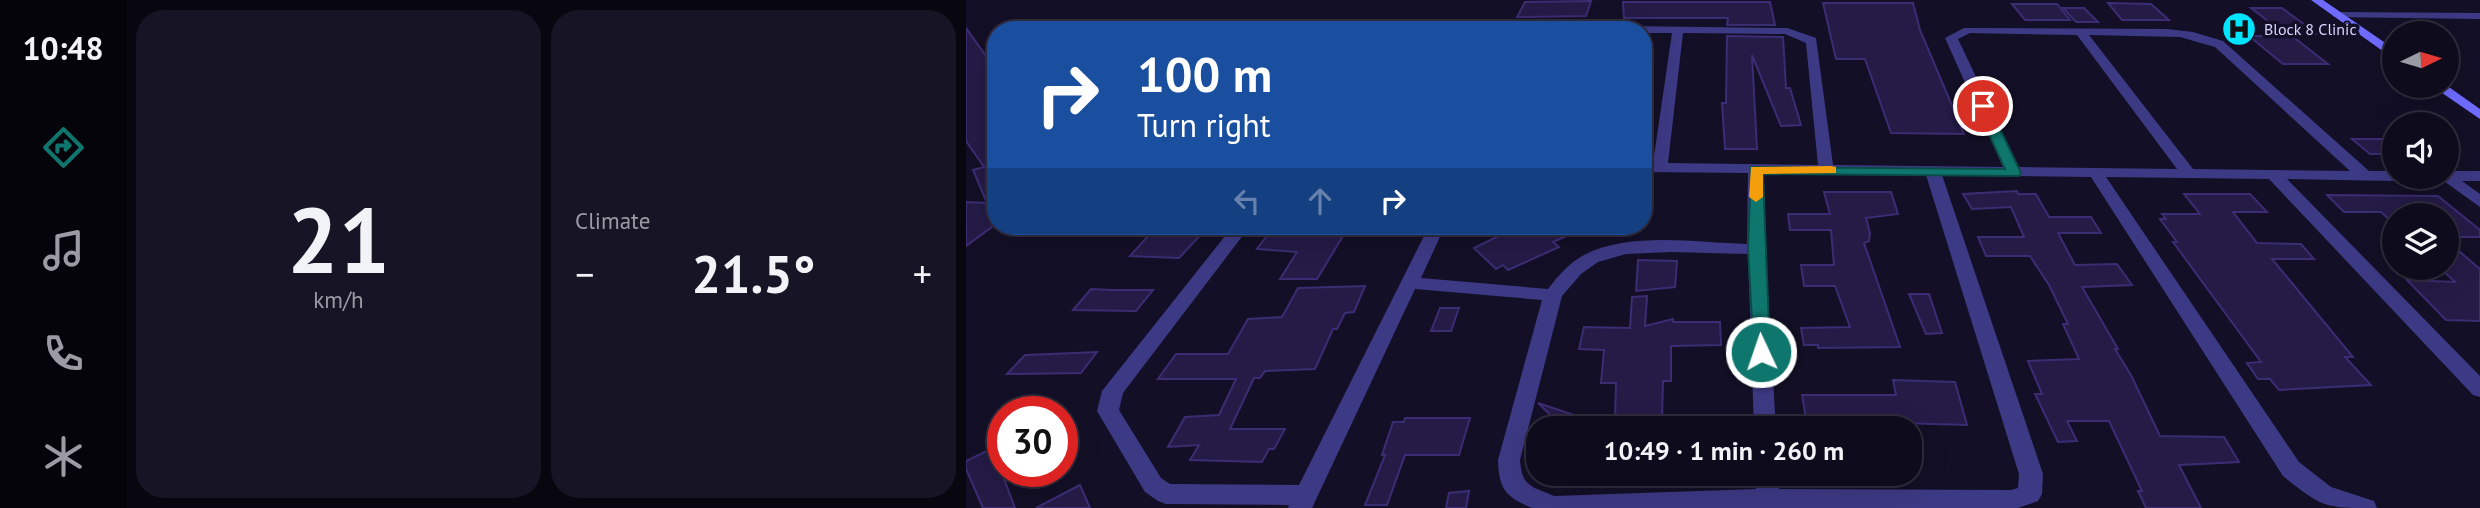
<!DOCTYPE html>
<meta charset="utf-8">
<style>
body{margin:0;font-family:"PT Sans",sans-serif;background:#171425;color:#f1f3f6;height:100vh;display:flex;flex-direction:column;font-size:26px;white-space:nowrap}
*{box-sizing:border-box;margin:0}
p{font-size:23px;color:#9b9ba3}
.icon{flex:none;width:38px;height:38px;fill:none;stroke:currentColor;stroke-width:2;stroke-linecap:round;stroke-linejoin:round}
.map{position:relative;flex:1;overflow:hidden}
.sheet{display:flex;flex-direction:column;gap:10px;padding:10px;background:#08060f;width:840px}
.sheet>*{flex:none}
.banner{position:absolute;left:21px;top:21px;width:665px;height:214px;border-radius:28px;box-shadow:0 7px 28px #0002,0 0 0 2px #2e2b3b;background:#1a4fa0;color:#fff;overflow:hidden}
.needle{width:46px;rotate:85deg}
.tools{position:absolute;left:1416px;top:21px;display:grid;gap:14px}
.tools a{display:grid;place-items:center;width:77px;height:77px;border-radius:50%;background:#0e0b1c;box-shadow:0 7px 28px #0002,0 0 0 2px #2e2b3b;font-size:35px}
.speed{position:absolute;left:21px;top:396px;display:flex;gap:14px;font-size:35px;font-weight:700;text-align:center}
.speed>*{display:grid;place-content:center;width:91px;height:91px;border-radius:50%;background:#0e0b1c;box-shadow:0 7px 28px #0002,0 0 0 2px #2e2b3b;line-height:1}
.speed .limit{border:10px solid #d22;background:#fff;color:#111}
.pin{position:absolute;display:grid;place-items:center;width:60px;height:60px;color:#fff;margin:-30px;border:4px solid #fff;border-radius:50%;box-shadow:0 2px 7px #0007}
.me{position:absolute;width:77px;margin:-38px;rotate:357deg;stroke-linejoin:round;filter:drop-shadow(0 0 5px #0008)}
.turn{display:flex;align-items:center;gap:24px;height:147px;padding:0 35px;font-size:32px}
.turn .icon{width:91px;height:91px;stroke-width:2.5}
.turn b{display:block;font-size:49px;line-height:60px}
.lanes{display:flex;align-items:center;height:66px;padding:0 35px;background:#0003;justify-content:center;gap:35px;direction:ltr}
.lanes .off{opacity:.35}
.big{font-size:52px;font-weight:700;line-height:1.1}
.sheet .tile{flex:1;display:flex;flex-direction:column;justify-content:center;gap:10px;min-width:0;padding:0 24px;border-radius:28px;background:#171425}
.sheet .dial{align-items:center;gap:0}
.dial b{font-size:91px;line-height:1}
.heat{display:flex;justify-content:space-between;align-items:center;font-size:38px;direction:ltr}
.sheet .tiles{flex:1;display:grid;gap:10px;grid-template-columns:repeat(2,1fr)}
.trip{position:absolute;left:560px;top:416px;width:396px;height:70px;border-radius:28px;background:#0e0b1c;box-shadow:0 7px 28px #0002,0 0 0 2px #2e2b3b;font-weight:700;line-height:70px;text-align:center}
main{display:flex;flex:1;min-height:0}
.tab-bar{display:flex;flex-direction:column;width:126px;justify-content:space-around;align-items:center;background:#06040b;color:#9b9ba3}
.tab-bar .icon{width:49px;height:49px}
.tab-bar .active{color:#0f766e}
.tab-bar b{font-size:32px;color:#f1f3f6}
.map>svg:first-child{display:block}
.building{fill:#241b47;stroke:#3b2d73;stroke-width:2}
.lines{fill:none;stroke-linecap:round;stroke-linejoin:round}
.street{fill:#3d3a85;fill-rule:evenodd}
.secondary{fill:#6f6bff;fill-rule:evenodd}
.route{fill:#0f766e;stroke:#0a4d48;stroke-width:2}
.slow{fill:#f59e0b}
.labels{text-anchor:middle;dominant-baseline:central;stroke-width:7;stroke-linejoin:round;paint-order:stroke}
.far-poi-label{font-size:16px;fill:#d9d4ff;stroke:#130f26;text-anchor:start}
</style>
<main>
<nav class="tab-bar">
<b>10:48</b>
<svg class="icon active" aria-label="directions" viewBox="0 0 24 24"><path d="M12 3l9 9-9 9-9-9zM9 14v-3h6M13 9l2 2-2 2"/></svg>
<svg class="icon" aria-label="music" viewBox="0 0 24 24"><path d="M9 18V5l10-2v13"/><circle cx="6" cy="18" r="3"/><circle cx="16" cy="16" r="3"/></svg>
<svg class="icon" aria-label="phone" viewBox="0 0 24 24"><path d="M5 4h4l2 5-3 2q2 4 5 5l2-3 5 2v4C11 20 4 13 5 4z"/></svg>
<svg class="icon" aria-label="climate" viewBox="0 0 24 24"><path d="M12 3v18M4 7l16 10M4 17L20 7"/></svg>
</nav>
<section class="sheet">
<div class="tiles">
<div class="tile dial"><b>21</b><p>km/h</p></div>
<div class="tile"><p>Climate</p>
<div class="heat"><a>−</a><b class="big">21.5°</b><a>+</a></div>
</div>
</div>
</section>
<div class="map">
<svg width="1514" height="508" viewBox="0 0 1514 508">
<rect width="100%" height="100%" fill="#130f26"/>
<g class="building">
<polygon points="625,1 620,16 551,17 559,2"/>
<polygon points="657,2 804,2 809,25 761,25 762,18 658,18"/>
<polygon points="857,3 947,3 954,30 998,134 925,133 899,59 870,59"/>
<polygon points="1142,3 1185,4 1203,20 1156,20"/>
<polygon points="1046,4 1091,4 1104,20 1059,20"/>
<polygon points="1097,8 1118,8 1132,22 1110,22"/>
<polygon points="1285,8 1316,8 1351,34 1319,34"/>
<polygon points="0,28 25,63 21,64 30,94 30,224 0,246 0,202 21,203 7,170 18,167 0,141"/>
<polygon points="761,36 817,37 820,88 824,88 835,125 815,126 786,55 791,149 759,149 756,103 760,103"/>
<polygon points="1283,36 1326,36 1362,64 1317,64"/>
<polygon points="1386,139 1428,139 1428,154 1404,154"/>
<polygon points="1051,191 1052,194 1070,194 1083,217 1125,217 1135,233 1092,233 1109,265 1151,264 1166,285 1116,287 1152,349 1149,349 1165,375 1194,436 1258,437 1273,462 1213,465 1235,508 1180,508 1172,491 1176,491 1143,421 1101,421 1111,441 1092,442 1069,394 1076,394 1062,361 1113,359 1097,324 1102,324 1083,285 1064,256 1020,256 1012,237 1058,237 1045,207 1006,209 997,194"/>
<polygon points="858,192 925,192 932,214 900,218 904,233 903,241 898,243 934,347 852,348 852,345 838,345 835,328 884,327 869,286 838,286 835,265 868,265 865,230 824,230 822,214 864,214"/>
<polygon points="1218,194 1284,194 1301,212 1267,212 1291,243 1335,244 1348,259 1306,259 1387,357 1379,357 1405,385 1313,390 1304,379 1292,379 1281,363 1295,362 1207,242 1211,242 1194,219 1200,219 1196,214 1234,214"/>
<polygon points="1361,195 1472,196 1514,230 1514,237 1480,237 1480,213 1428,213 1428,224 1415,212 1378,212"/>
<polygon points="191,226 243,226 213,258 164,256"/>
<polygon points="347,226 383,226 351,279 314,279 331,252 291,249 303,233 341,233"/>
<polygon points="553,226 622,226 587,242 593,247 542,270 537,265 530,269 508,248"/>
<polygon points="1480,240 1514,269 1514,321 1480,320 1441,280 1489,282 1475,269 1480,269"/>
<polygon points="672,260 711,261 709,287 670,291"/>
<polygon points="399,286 388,312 379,313 371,329 367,329 349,369 299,371 294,378 288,378 264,429 319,429 308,449 303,449 296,462 224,460 233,445 202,447 219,417 253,415 270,379 192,379 210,354 262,354 282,319 316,317 332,288"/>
<polygon points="125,289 145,290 187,290 170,311 107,310"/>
<polygon points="943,294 963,294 976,333 960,334"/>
<polygon points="681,296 679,326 707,319 707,322 754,322 755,345 705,346 705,381 697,381 696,420 649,421 650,383 635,383 638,350 613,349 618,327 664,328 666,297"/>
<polygon points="474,308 493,308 485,331 465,331"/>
<polygon points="131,352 115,373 41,374 59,355"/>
<polygon points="927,380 989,382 1001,425 900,422 841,425 836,395 930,395"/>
<polygon points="572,403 641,426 641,429 599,429"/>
<polygon points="439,418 504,418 493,455 439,455 421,505 399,505 419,455 416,455 427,422 438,422"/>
<polygon points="37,443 37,476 49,508 17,508 0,469 0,461"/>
<polygon points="114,485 124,508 70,508"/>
<polygon points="503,491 500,508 480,508 483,493"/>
</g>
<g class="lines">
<g class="street">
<polygon points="1372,12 1514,13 1514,19 1368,17 1366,15"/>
<path d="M581,25L821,28L850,38L867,165L1037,167L979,38L998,28L1201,29L1227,32L1257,41L1403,171H1428V177H1435L1428,181L1321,179L1514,376V397L1507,395L1303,179L1140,177L1333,462L1365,487L1408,501L1411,508C1359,508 1357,508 1317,476L1125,177L976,175L1077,474L1076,494L1072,501L1052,508H566C540,497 533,490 532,460L576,300L449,289L346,508H322L323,505L200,504L192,501L179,492L131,411L136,391L267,226H284L157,393L153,410L195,478L204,484L333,485L463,226H479L455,278L582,289C592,276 603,263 618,255C666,231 730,243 781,244L782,173L677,172V162L687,163L706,33H677V30H500L506,27ZM717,33L819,34L840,43L852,165L702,163ZM1004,33L1111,35L1211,169L1053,167L992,39ZM1123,35L1214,37L1249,47L1384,171L1227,169ZM798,173L960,175L1053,474L1052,488L1045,490L813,489V474H789L790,489L588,496C565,486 556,487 554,460L596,296L615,274L632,262L660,254L705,252L782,254L788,429H810L799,249Z"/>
<polygon points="1480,171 1514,171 1514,181 1496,181 1514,194 1514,207 1475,179 1473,177 1480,177"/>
</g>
<g class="secondary">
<polygon points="1345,0 1357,0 1428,49 1428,59"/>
<polygon points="1480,85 1514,109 1514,119 1466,86"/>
</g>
</g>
<polygon class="route" points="1017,102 1023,106 1055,173 1053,176 797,174 804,352 795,358 788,356 782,249 785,167 1039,169 1010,106"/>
<polygon class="slow" points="865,166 870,167 870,173 797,174 797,197 790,202 783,197 785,167"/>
<defs>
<g id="hospital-disc" transform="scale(1.75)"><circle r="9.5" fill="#00e5ff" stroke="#130f26"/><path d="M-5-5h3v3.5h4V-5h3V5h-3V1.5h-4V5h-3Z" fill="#111"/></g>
</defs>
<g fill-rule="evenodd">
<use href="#hospital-disc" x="1273" y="29"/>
</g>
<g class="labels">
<g class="far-poi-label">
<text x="1298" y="29">Block 8 Clinic</text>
</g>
</g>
</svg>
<div class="tools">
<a><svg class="needle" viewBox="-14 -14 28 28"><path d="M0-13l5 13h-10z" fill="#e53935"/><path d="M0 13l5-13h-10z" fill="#9b9ba3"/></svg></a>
<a><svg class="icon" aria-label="sound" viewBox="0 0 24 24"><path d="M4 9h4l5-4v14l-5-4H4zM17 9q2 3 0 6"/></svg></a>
<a><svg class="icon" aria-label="layers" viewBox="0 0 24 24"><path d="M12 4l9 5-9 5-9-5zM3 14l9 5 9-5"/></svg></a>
</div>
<div class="speed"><div class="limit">30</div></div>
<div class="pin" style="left:1017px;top:106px;background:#d93025"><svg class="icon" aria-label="arrive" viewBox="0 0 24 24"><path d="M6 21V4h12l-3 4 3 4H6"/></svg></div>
<svg class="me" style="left:795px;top:352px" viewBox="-20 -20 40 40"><circle r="17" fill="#0f766e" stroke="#fff" stroke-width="3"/><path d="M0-11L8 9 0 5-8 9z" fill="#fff"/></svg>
<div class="trip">10:49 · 1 min · 260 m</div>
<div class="banner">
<div class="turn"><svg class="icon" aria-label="right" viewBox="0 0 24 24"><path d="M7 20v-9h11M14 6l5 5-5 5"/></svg><div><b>100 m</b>Turn right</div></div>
<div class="lanes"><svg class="icon off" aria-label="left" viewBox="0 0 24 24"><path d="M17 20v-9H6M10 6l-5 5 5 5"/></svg><svg class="icon off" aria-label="ahead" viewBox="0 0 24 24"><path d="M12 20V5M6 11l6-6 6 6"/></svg><svg class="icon" aria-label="right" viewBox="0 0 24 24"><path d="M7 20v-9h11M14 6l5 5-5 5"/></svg></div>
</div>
</div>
</main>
